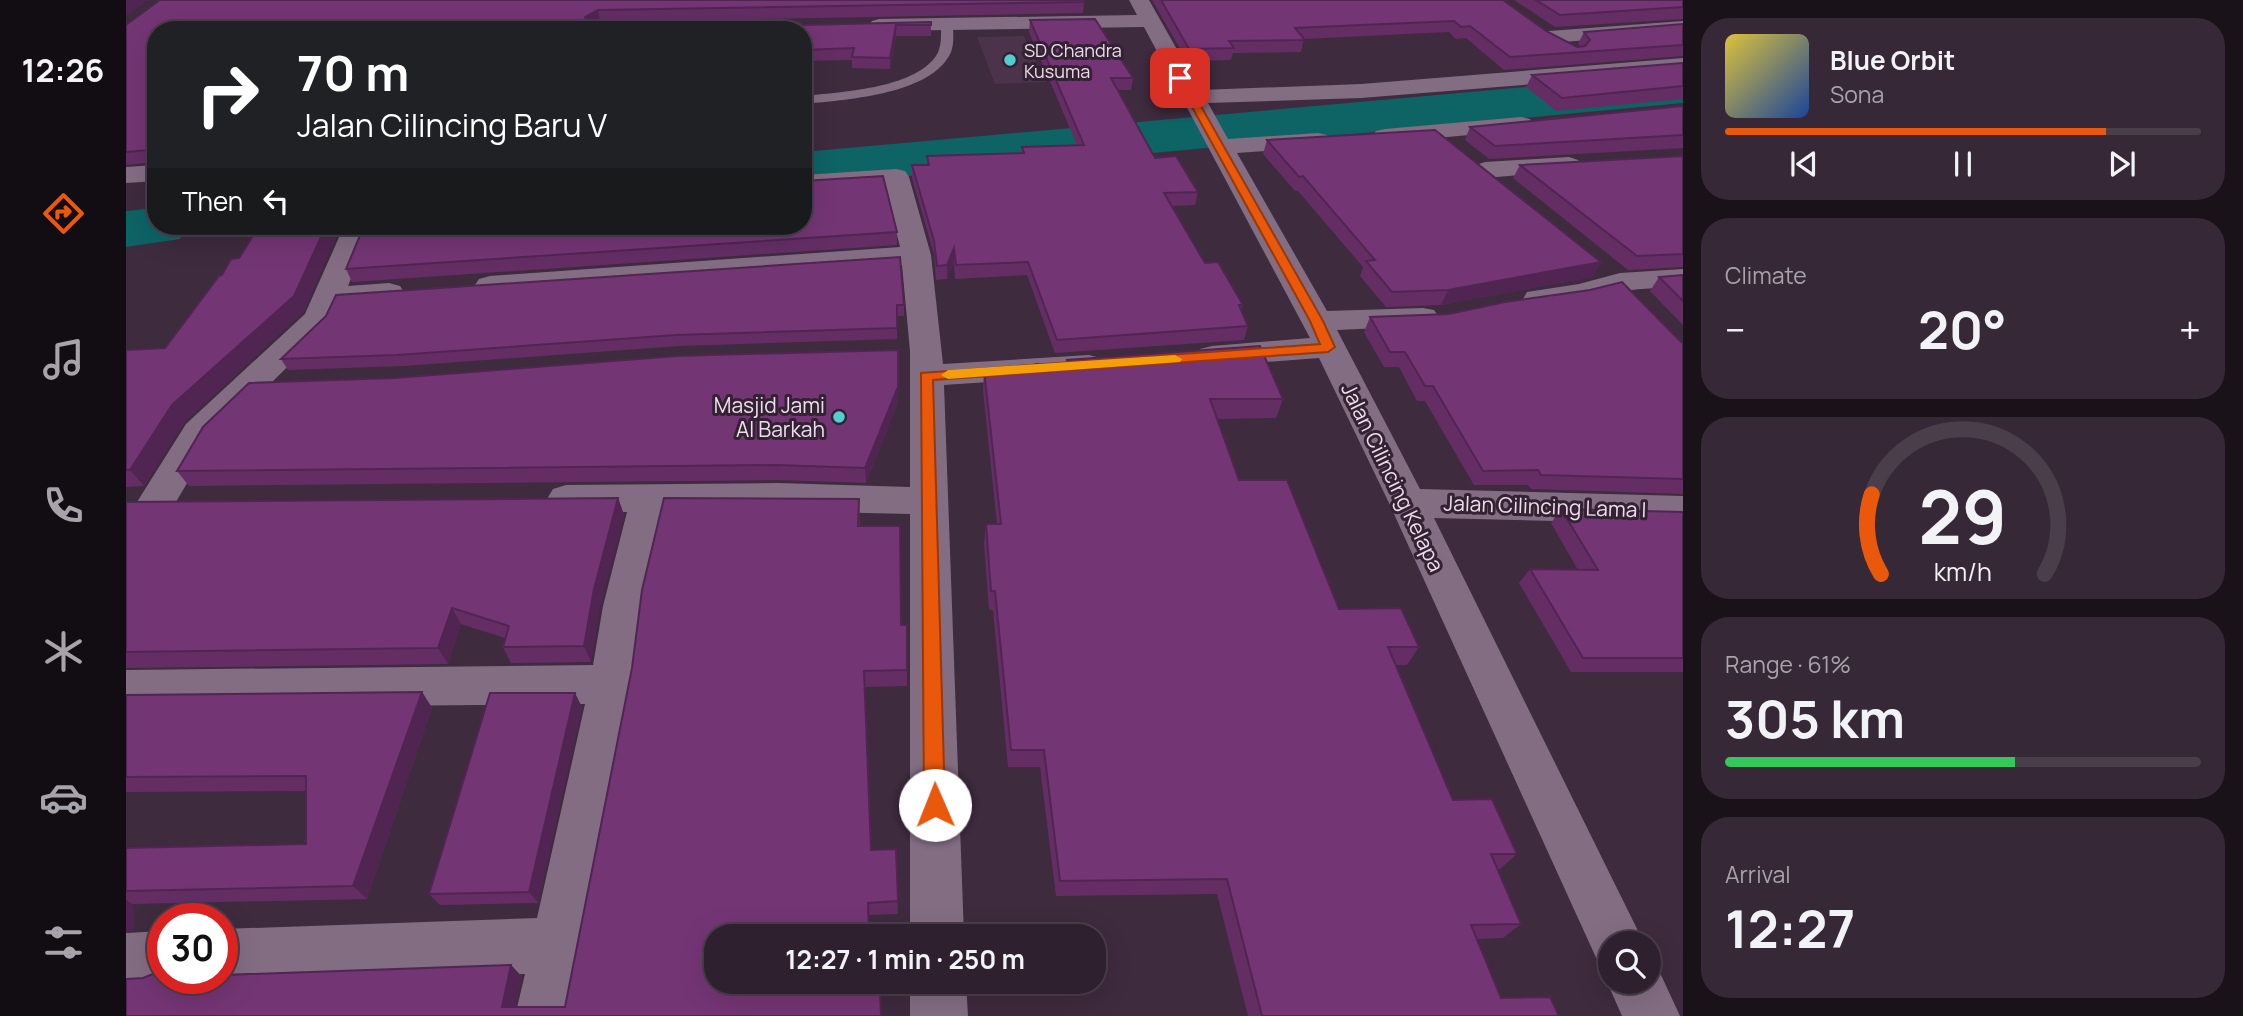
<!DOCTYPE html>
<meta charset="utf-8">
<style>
body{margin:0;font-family:Manrope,sans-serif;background:#362836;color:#f1f3f6;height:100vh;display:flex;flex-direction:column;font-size:26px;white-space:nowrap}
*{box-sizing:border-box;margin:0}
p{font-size:23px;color:#a7a3aa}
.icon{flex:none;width:38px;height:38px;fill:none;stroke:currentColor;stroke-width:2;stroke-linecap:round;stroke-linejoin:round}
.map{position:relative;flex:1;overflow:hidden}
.details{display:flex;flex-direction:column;gap:18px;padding:18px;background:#191219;width:560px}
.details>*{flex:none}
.top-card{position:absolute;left:21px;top:21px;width:665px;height:214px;border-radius:28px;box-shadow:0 7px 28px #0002,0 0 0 2px #493e4a;background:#202124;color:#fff;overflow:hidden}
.buttons{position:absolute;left:1472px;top:931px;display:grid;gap:14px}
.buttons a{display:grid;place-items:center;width:63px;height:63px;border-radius:50%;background:#2e202e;box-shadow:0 7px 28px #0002,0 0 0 2px #493e4a;font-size:35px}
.speed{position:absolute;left:21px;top:903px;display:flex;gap:14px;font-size:35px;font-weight:700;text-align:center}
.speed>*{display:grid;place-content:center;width:91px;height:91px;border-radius:50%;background:#2e202e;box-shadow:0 7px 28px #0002,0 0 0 2px #493e4a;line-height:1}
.speed .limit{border:10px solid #d22;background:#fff;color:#111}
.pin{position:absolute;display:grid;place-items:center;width:60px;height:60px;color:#fff;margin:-30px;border-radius:14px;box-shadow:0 4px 10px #0006}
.me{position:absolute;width:77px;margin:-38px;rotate:359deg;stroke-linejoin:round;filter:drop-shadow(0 0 5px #0008)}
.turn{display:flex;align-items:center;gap:24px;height:147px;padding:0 35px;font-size:32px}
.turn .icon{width:91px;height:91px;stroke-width:2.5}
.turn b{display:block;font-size:49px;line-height:60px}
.then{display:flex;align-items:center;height:66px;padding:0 35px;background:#0003;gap:14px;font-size:26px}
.big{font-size:52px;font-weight:700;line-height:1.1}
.details .card{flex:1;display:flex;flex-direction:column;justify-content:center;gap:10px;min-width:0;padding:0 24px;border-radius:28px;background:#362836}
.details .dial{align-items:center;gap:0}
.dial svg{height:182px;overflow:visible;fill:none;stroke:#493e4a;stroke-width:7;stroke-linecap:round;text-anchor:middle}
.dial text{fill:#f1f3f6;stroke:none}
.song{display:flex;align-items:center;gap:21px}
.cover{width:84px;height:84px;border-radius:10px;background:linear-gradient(135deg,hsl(50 70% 55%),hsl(220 70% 35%))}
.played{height:7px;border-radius:4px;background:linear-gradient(90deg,#ea580c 80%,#493e4a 80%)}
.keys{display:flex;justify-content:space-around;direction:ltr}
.heat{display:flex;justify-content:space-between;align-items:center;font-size:38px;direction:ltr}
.charge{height:10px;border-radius:5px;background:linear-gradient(90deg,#34c759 61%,#493e4a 0)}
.trip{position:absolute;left:578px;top:924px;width:402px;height:70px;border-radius:28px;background:#2e202e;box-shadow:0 7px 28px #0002,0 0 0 2px #493e4a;font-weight:700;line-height:70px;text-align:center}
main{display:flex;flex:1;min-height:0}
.tab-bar{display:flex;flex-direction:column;width:126px;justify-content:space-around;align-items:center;background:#120d12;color:#a7a3aa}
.tab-bar .icon{width:49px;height:49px}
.tab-bar .active{color:#ea580c}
.tab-bar b{font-size:32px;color:#f1f3f6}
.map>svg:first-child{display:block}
.built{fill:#4b344b}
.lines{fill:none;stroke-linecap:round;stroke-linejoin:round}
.river{fill:#0e6365;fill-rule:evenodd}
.lane{fill:#836d83;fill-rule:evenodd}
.street{fill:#836d83;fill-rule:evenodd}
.wall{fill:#642e65}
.shaded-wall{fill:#512552}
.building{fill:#743575;stroke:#512552;stroke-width:2}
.route{fill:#ea580c;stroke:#983908;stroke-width:2}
.slow{fill:#f59e0b}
.poi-dot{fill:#52cdd0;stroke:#342133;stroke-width:2.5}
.labels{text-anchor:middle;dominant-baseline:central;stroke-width:6;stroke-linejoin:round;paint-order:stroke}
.far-poi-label{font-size:18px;fill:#ebdfeb;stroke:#342133;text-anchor:start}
.poi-label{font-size:21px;fill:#ebdfeb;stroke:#342133;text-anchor:end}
.street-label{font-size:21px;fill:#ebdfeb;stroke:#342133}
</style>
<main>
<nav class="tab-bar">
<b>12:26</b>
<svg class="icon active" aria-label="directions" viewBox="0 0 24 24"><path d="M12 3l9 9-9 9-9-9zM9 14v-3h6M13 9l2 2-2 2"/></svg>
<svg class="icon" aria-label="music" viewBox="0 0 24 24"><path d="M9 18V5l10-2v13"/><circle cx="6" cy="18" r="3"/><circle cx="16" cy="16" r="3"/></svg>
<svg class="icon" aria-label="phone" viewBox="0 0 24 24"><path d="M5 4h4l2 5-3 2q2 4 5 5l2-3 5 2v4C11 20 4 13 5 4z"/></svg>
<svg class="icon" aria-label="climate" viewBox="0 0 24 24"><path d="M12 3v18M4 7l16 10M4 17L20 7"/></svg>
<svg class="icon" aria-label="car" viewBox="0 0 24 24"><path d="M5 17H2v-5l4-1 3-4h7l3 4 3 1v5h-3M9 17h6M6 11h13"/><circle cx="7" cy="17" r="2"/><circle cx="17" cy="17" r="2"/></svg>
<svg class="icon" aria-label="filters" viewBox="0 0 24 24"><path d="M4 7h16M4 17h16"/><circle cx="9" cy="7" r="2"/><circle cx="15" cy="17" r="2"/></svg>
</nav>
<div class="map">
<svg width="1557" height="1016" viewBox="0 0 1557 1016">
<rect width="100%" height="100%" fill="#3e2b3e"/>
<polygon class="built" points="898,36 920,82 869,84 851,37"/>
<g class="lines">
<g class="river">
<polygon points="1557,73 1557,103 677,186 677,152"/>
<polygon points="30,208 30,226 62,226 54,239 0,247 0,211"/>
</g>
<path class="lane" d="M821,20L827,24C827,34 829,47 823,56C801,95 718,100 677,104V96C714,92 787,89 810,56C816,47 815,34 815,24Z"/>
<g class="street">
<polygon points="1003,0 1023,0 1074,90 1235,84 1557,58 1557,72 1235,98 1082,103 1102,139 1192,133 1201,135 1204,140 1201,145 1192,147 1111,153 1201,311 1297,308 1308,310 1313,317 1308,324 1297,326 1211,330 1294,489 1557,496 1557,524 1308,518 1518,943 1484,943 1484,967 1472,962 1263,503 1193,358 1086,366 1074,363 1070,356 1074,349 1086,346 1184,338 1018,27 753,31 746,29 743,25 746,21 753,19 1011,15"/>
<polygon points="1557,21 1557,33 1423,43 1416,41 1413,37 1416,33 1423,31"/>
<polygon points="1395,117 1404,119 1407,124 1404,129 1259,143 1250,141 1247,136 1250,131 1259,129"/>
<polygon points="1443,157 1452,160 1456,165 1452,170 1359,178 1350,175 1346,170 1350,165 1359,162"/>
<polygon points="30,165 30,181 0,183 0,167"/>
<polygon points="770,169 779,171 783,177 805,255 817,364 963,355 975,358 980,365 975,372 963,375 818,385 838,936 784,936 784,514 652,511 540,512 519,606 509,683 447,1016 389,1016 399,974 96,985 81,978 96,978 96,929 411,918 459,704 0,708 0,670 467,665 477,606 501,512 440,513 427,509 421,499 427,489 440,485 652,483 784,487 784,351 776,265 364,294 353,291 349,285 353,279 364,276 774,247 759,186 677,191 677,175"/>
<polygon points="218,226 246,226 222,286 263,283 274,286 278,292 274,298 214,304 204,325 86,441 44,512 30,516 16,512 11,502 60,424 179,314"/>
<path d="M1557,269V287C1537,288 1517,288 1497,291C1466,295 1433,314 1401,306L1397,299L1401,292L1453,284L1494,273Z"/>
<polygon points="37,931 37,978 57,979 37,987 0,989 0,933"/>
<polygon points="1522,959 1529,962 1554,1016 1496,1016 1481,982 1484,975 1484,982 1522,982"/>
<polygon points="784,982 840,982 842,1016 784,1016"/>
</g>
</g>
<g class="wall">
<polygon points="34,0 958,2 957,13 474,22 676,25 805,22 805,36 770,36 764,69 726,68 726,60 677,61 677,30 30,30 30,162 0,165 0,25"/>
<polygon points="1026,0 1377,0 1420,31 1451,47 1454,47 1452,44 1458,32 1557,24 1557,56 1378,70 1340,38 1330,39 1323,32 1178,39 1175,52 1107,53 1105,60 1061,61"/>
<polygon points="1388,0 1557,0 1557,19 1429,27"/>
<polygon points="904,20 1007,78 1005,90 992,90 1029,158 1072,192 1069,205 1046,206 1079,263 1117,305 1115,310 1122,326 1118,340 929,353 901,275 829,279 828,262 821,279 810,280 808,254 786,178 786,165 801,165 801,156 895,153 896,147 951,145 903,32"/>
<polygon points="1557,63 1557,99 1430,111 1400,87 1406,75"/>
<polygon points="1557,106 1557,148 1363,159 1339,140 1344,127"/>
<polygon points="1141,140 1475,262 1466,277 1315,305 1260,307 1234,276 1237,267 1172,191 1169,191 1137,154"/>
<polygon points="1557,156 1557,267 1502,270 1387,178 1394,165"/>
<polygon points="156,226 215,226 177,312 58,422 18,486 0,487 0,350 39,348 96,275 113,258"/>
<polygon points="771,232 771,245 226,282 220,269"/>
<polygon points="1557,275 1557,325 1524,291 1533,277"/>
<polygon points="778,305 778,316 771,316 771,339 553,346 277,366 162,370 155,359"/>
<polygon points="1244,317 1557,343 1557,494 1405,489 1402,485 1348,485 1299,401 1291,401 1273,367 1258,367 1238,332"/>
<polygon points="941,360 1157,399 1150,418 1091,419 1113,480 1213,609 1293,647 1281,665 1270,665 1327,800 1391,854 1374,869 1371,869 1395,924 1377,938 1351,939 1375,998 1433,1016 1122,1016 1091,894 930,896 914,767 882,767 867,610 863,610 858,543 860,524 871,524 857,390 858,370 909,370 910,364 940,365"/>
<polygon points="772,402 740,483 652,480 63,486 51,471"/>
<polygon points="492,498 498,515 474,606 465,662 385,663 377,647 379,638 335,624 322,664 0,668 0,502"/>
<polygon points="733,499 734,526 775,625 781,625 781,686 739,687 745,850 770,849 772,914 743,915 590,982 745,982 745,989 755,1016 0,1016 37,978 385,965 396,977 389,1007 439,1007"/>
<polygon points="1435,509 1557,512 1557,672 1445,672 1393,583 1404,569 1452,570 1425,523"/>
<polygon points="296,692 306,708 241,899 7,904 8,930 0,932 0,848 180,844 180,791 0,792 0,695"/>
<polygon points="456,707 412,903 314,905 303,894"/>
</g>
<g class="shaded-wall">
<polygon points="1,0 23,0 0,16 0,1"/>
<polygon points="472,10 474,21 462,28 459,17"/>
<polygon points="770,25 770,36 764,69 764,58"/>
<polygon points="200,226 215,226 177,312 58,422 18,486 4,470 46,405"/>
<polygon points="828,248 828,262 821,279 821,265"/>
<polygon points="1475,262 1466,277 1315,305 1322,290"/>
<polygon points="772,387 772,402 740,483 739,468"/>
<polygon points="492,498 498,515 474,606 465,662 458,646 468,589"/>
<polygon points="326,608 335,624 322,664 312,648"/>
<polygon points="296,692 306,708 241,899 227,886"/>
<polygon points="449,693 456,707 412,903 403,892"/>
<polygon points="0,900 7,904 8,930 0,932"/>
<polygon points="385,965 396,977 387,1016 376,1007"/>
</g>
<g class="building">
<polygon points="34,0 957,0 958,2 472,10 459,17 461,22 674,22 676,25 805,22 805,25 770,25 764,58 726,57 728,48 677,50 677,30 30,30 30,152 25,153 22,150 0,152 0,25"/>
<polygon points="1035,0 1377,0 1420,31 1451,47 1459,46 1464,40 1458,32 1557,24 1557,45 1384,57 1344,26 1335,27 1328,21 1169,28 1179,40 1103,41 1108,48 1063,49"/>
<polygon points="1410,0 1557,0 1557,7 1434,15"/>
<polygon points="969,19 1007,78 985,78 1029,158 1050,156 1072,192 1038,193 1079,263 1092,262 1117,305 1113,305 1122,326 931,340 902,262 830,265 828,248 821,265 811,266 808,241 786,165 803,165 801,156 898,153 896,147 958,145 904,20"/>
<polygon points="1557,63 1557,86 1436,98 1406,75"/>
<polygon points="1557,106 1557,135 1369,146 1344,127"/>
<polygon points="1309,130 1475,262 1322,290 1266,292 1240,261 1249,260 1177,176 1173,177 1141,140"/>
<polygon points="1557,156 1557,254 1511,256 1394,165"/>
<polygon points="757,176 771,232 220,269 238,226 677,226 677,181"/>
<polygon points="156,226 200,226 168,296 46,405 4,470 0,470 0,350 39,348 93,276 96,275 105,259 113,258 132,228"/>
<polygon points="774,257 778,305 771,305 771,328 550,335 271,355 155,359 200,316 210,295"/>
<polygon points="1557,275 1557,301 1533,277"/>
<polygon points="1496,282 1555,342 1557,343 1557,479 1415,475 1412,470 1357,471 1307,386 1299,386 1279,352 1264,352 1244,317 1323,314 1379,302 1464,290"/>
<polygon points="1134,346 1157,399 1084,399 1113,480 1161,480 1213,609 1275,608 1293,647 1262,647 1327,800 1366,799 1391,854 1365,854 1395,924 1345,925 1375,998 1424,997 1433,1016 1136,1016 1101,879 934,881 918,750 885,750 869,591 865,591 860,524 875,524 858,370 911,370 910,364 943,365 941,360"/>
<polygon points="772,350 772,387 739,468 650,465 51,471 77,427 123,383 269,378 550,356"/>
<polygon points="492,498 468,589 458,646 377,647 383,626 326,608 312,648 0,652 0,502"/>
<polygon points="538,498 733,499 732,526 774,526 775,625 781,625 781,670 738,671 745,850 770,849 772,901 742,903 743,936 590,936 590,982 744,982 744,989 754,989 755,1016 0,1016 0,979 17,978 37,970 37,978 96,978 96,975 385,965 376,1007 439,1007 506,668 516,590"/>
<polygon points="1435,509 1557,512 1557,658 1457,658 1404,569 1472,570"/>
<polygon points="296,692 227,886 0,891 0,848 180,844 180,776 0,777 0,695"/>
<polygon points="364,693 449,693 403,892 303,894"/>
</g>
<polygon class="route" points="1054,75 1059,78 1197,321 1209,347 1202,352 807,380 819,805 816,812 809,815 801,812 798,805 795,373 1194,344 1184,321 1050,78"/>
<polygon class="slow" points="1049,355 1056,359 1054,362 822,379 815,375 822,370"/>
<g class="poi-dot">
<circle cx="884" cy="60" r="7"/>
<circle cx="713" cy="417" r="7"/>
</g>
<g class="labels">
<g class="far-poi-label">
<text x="898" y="50">SD Chandra<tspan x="898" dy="21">Kusuma</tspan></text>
</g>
<g class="poi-label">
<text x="699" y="405">Masjid Jami<tspan x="699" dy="24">Al Barkah</tspan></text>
</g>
<g class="street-label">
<text transform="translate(1267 477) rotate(64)">Jalan Cilincing Kelapa</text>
<text transform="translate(1419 506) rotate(2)">Jalan Cilincing Lama I</text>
</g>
</g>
</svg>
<div class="buttons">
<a><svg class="icon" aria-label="search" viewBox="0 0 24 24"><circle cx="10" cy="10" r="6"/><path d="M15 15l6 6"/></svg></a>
</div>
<div class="speed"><div class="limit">30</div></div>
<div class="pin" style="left:1054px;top:78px;background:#d93025"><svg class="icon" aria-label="arrive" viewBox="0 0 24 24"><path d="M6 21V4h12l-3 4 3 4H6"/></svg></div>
<svg class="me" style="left:809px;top:805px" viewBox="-20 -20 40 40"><circle r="19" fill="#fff"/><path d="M0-13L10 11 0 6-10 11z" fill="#ea580c"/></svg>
<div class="trip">12:27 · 1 min · 250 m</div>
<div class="top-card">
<div class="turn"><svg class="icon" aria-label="right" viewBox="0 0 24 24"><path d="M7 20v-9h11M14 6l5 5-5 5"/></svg><div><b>70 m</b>Jalan Cilincing Baru V</div></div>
<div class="then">Then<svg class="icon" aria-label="left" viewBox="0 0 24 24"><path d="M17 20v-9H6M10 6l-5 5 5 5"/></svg></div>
</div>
</div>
<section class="details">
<div class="card">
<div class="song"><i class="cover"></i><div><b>Blue Orbit</b><p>Sona</p></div></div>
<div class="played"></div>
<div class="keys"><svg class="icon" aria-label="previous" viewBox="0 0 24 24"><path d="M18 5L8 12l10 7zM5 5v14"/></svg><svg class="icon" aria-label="pause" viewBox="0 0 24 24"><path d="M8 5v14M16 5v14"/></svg><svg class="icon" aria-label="next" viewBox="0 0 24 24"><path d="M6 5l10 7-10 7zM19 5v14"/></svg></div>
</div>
<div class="card"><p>Climate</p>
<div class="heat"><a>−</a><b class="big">20°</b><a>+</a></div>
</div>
<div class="card dial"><svg viewBox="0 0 100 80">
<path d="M14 69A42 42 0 1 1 86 69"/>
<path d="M14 69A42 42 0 0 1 10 34" stroke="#ea580c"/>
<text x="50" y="56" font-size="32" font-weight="700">29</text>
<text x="50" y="72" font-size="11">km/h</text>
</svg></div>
<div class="card"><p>Range · 61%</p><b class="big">305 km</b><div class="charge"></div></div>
<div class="card"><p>Arrival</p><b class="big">12:27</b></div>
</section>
</main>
